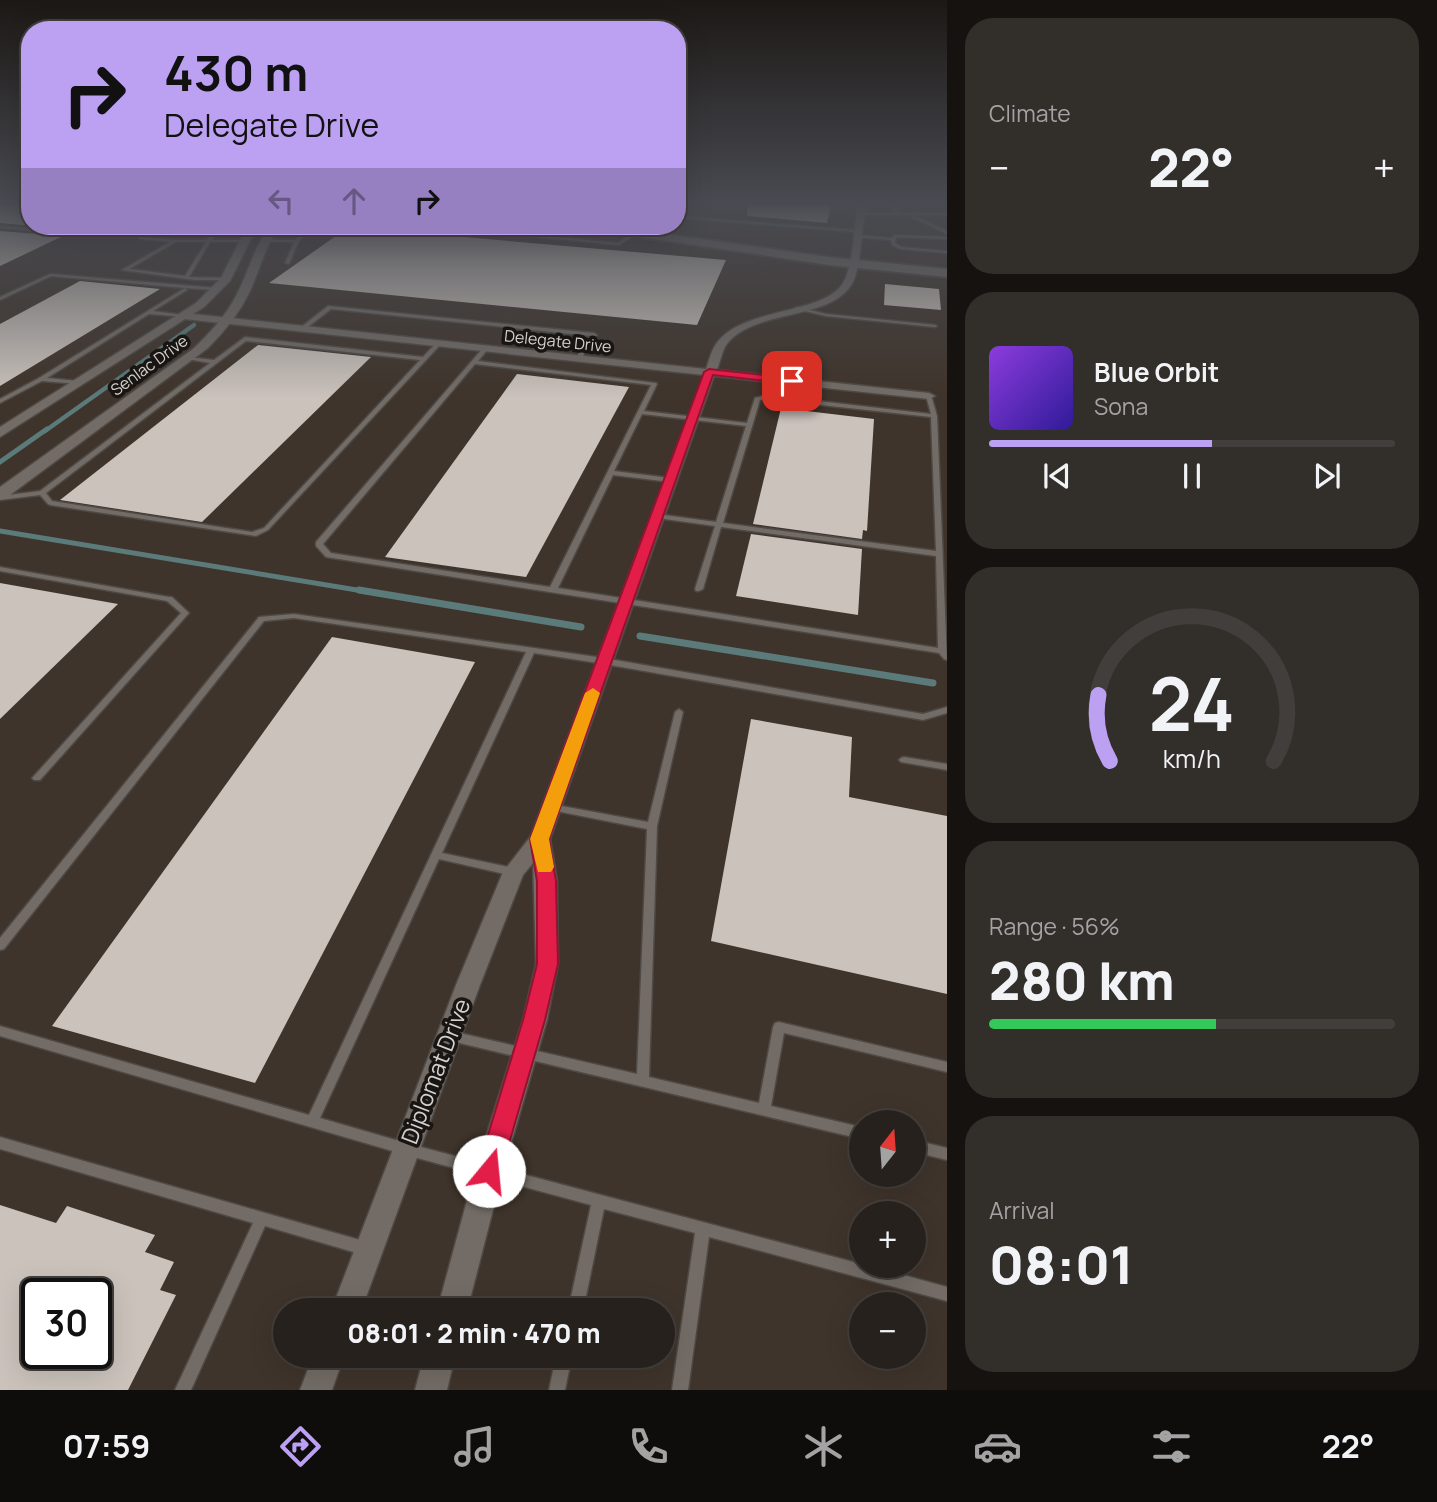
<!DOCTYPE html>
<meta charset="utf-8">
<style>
body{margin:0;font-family:Manrope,sans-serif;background:#322e2a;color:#f1f3f6;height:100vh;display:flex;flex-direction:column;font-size:26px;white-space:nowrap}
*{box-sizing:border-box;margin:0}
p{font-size:23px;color:#a4a3a4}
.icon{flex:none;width:38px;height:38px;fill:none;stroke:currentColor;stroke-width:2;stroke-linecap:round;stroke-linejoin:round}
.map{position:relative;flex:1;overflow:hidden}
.details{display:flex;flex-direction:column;gap:18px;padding:18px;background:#151210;width:490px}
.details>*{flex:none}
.top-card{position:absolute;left:21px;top:21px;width:665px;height:214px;border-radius:28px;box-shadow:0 7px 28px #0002,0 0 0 2px #423e3b;background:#bca0f2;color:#111;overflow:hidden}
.needle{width:46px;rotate:17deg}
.fabs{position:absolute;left:849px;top:1110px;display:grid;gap:14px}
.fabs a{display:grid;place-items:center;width:77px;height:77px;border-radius:50%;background:#26211d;box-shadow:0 7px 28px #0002,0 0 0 2px #423e3b;font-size:35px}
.speed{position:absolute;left:21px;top:1278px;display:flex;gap:14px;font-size:35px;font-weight:700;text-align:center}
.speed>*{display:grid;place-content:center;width:91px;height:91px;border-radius:50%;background:#26211d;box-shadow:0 7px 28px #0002,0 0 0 2px #423e3b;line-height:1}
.speed .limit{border:4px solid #111;border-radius:10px;background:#fff;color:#111}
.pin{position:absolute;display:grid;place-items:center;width:60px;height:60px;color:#fff;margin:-30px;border-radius:14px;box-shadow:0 4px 10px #0006}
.me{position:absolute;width:77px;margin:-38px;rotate:17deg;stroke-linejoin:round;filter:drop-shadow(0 0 5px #0008)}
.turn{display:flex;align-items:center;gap:24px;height:147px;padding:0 28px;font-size:32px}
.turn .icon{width:91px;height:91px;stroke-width:2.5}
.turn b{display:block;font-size:49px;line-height:60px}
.lanes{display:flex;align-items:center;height:66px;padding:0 28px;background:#0003;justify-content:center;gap:35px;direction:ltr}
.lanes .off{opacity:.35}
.big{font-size:52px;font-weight:800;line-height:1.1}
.details .tile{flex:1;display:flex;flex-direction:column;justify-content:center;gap:10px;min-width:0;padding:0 24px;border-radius:28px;background:#322e2a}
.details .dial{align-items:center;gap:0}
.dial svg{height:182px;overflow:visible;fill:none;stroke:#423e3b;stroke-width:7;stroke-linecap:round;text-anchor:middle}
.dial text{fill:#f1f3f6;stroke:none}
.song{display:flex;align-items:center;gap:21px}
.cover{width:84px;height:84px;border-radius:10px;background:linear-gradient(135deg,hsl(270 70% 55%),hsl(250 70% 35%))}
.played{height:7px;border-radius:4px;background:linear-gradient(90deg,#bca0f2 55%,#423e3b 55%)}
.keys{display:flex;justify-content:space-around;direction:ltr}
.heat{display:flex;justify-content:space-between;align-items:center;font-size:38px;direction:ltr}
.charge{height:10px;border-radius:5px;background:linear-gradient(90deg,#34c759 56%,#423e3b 0)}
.trip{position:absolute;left:273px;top:1298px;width:402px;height:70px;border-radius:35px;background:#26211d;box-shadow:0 7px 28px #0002,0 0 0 2px #423e3b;font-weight:800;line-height:70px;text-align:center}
.menu{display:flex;height:112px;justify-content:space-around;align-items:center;background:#0f0d0c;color:#a4a3a4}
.menu .icon{width:49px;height:49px}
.menu .on{color:#bca0f2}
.menu b{font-size:32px;color:#f1f3f6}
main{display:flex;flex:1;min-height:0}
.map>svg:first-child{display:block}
.built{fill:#3f342b;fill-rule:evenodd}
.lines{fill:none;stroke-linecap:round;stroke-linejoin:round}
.stream-far2{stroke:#5b7a7a;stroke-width:4.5}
.stream-far1{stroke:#5b7a7a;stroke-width:5}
.stream{stroke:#5b7a7a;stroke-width:7}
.building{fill:#cac2bb;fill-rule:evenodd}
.service-casing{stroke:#4e4945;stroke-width:3}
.minor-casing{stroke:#4e4945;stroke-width:3}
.tertiary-casing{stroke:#4e4945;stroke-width:3}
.secondary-casing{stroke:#4e4945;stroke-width:4}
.service{fill:#736c66;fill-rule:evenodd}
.minor{fill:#736c66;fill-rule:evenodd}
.tertiary{fill:#736c66;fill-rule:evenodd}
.secondary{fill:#736c66;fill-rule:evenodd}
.route{fill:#e11d48;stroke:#92132f;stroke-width:2}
.slow{fill:#f59e0b}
.labels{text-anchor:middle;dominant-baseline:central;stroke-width:7;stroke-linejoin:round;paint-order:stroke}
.far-street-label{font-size:16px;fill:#d5d0cd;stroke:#181512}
.near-street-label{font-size:23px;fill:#d5d0cd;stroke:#181512}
</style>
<main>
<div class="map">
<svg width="947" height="1390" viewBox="0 0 947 1390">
<rect width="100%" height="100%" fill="#322c27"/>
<path class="built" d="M0,203H30V226H677V203H947V1390H0ZM861,1122H914V1174H861ZM861,1213H914V1265H861ZM37,1293H96V1353H37ZM861,1304H914V1356H861ZM285,1311H663V1356H285Z"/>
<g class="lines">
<polyline class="stream-far2" points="45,431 194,325"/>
<g class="stream-far1">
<polyline points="0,462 47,429"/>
<polyline points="0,531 369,592"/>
</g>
<g class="stream">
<polyline points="359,590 581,627"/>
<polyline points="640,636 933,683"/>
</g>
</g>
<g class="building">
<polygon points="0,203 30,203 30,226 75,226 67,229 0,223"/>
<polygon points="747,203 806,203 831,205 827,223 747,216"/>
<polygon points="350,226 421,230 418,233 726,260 697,325 269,283"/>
<polygon points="0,231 63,236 0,266"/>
<polygon points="80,281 160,289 0,386 0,324"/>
<polygon points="885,284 939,289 941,310 884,305"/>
<polygon points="258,345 371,357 202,522 60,500"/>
<polygon points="517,374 629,387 526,577 385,557"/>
<polygon points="781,408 874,419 867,531 863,530 862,539 753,524"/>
<polygon points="751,534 862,549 858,615 736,596"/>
<polygon points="0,583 118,604 0,719"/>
<polygon points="332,637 475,662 255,1083 52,1026"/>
<polygon points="751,719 852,737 849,797 947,816 947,994 711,941"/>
<path d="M0,1205L56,1223L67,1206L155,1235L145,1252L174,1262L160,1290L176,1295L128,1390H0ZM37,1293H96V1353H37Z"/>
</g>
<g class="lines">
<g class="service-casing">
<g id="service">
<polygon points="885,203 889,203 901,213 947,213 947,215 913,215 947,231 947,234 911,217 911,215 860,215 858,214 860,213 896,213"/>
<polygon points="677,216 856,230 858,231 856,232 677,218"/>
<polygon points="0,226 67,232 81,226 86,226 68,234 0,228"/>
<path d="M216,226H220L212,240H244L246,241L244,242H210L189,277L226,278L228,280H195L122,270L170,242L140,239L139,237L174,240H207ZM176,242H206L185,276L129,269Z"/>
<polygon points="308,226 312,226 299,241 289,264 285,263 294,242 264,242 262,241 264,240 296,240"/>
<polygon points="422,226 434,226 618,243 634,232 637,233 619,245"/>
<polygon points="856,235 892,238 894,235 947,237 947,239 896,237 895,243 901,247 947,251 947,253 900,249 892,245 891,240 855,237"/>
<polygon points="50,274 217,288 219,289 217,290 185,288 187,290 153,311 184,315 186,315 186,317 149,314 47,378 78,381 81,383 80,384 42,381 0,403 0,399 39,378 185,288 51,276 0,300 0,297"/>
<polygon points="328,306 594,333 597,335 580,360 578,361 575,359 591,336 331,309 304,330 300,330 300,328"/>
<polygon points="798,307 826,314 935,325 937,326 935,327 826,316 796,309 796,307"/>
<path d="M245,337L423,357L436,343L441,344L268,530L256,536L50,505L48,504L40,495L0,500V496L40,491L210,363L187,359V357L214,360ZM246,341L420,360L264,528L252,532L52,501L46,493Z"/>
<path d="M483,348L488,349L478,361L656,383L657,384L644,411L747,423L755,398L766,395L931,414L926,396L931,395L937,416L947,660L944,659L939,653L326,557L316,546V542ZM475,364L651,385L550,587L331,553L323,544ZM766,399L931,417L936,551L723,523L760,400ZM642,414L746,426L716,522L657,514L654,516L657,518L715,526L695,589L696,591H699L703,589L721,527L936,556L938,648L558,588L613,475L670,482L673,480L670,478L614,471Z"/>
<polygon points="0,567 169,597 172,597 189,613 40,780 34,780 32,778 34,776 181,613 167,601 0,571"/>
<polygon points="294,614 604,658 923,714 947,707 947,713 923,720 604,664 534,653 442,853 513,868 517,869 518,872 517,875 513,876 439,859 320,1118 406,1143 861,1264 861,1265 867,1265 947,1287 947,1301 709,1237 688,1390 672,1390 695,1233 604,1209 583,1311 568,1311 591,1205 406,1155 0,1036 0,1026 309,1115 526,652 294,618 264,621 4,949 0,950 0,938 259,617"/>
<polygon points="679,709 683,712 657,826 649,1077 759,1103 773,1027 775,1023 779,1022 947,1062 947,1072 784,1033 771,1106 861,1127 861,1139 451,1041 447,1040 445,1036 447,1032 451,1031 637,1074 647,829 551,810 548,809 546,807 548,805 551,804 648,822 675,712"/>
<polygon points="904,757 947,764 947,770 901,762 899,760 901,758"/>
<polygon points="0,1137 367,1242 372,1244 374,1249 372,1254 367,1256 265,1226 191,1390 175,1390 253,1223 0,1149"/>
<polygon points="914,1140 947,1148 947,1160 914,1152"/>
<polygon points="556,1356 572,1356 565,1390 549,1390"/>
</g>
</g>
<g class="minor-casing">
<g id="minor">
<path d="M858,203H866C862,226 862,255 855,277C839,323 755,306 726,345C722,352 720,362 717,370L929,393L935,396L929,399L714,376L550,839L557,881L558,964L547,1020L503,1171L467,1311H437L475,1171L523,1020L536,964L533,863L523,875L480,985L361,1311H331L456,985L503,872L531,836L704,375L184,319L179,316L184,313L706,369C709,361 711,351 716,344C744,304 832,317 846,277C854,255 854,227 858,203Z"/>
<polygon points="313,1356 344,1356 332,1390 300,1390"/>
<polygon points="424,1356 455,1356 447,1390 415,1390"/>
</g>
</g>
<g class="tertiary-casing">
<g id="tertiary">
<polygon points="251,226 261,226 251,239 230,281 204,307 0,437 0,427 196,303 221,278 241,238"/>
<path d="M270,226H280C265,246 260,269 250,291C240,312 225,331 208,348L6,498L0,500V487L193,349C210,333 226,316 237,294C249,271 254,247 270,226Z"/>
</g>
</g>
<g class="secondary-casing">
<polygon id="secondary" points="580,226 608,226 829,257 947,269 947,277 829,265 586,229"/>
</g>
<use href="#service" class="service"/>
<use href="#minor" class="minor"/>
<use href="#tertiary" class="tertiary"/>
<use href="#secondary" class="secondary"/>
</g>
<linearGradient id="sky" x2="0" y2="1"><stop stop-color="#1c1815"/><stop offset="0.51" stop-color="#494b52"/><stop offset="1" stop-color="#494b52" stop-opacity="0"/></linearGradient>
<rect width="947" height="398" fill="url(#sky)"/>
<polygon class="route" points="709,369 792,378 797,381 792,384 713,375 549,839 556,881 558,964 545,1020 501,1171 498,1180 489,1183 480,1180 477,1171 523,1020 537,964 537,881 530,839 704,372"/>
<polygon class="slow" points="593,688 600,693 549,839 554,867 551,872 538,872 530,839 585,693"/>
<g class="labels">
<g class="far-street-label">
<text transform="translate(558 341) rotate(6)">Delegate Drive</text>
<text transform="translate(149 365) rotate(-36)">Senlac Drive</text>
</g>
<g class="near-street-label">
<text transform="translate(435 1071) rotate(-69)">Diplomat Drive</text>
</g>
</g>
</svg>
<div class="fabs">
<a><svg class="needle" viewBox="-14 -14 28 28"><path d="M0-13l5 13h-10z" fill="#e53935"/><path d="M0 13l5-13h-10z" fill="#a4a3a4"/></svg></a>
<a>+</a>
<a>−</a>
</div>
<div class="speed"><div class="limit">30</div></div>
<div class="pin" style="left:792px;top:381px;background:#d93025"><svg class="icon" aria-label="arrive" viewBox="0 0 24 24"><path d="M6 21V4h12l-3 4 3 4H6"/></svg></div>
<svg class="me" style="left:489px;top:1171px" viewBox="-20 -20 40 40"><circle r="19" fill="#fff"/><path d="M0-13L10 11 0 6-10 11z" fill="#e11d48"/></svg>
<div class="trip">08:01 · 2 min · 470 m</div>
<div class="top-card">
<div class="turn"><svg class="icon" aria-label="right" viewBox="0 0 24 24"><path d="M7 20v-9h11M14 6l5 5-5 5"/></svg><div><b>430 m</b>Delegate Drive</div></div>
<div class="lanes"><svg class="icon off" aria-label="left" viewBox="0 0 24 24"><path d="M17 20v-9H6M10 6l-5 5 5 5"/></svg><svg class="icon off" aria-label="ahead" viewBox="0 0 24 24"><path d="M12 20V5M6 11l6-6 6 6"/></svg><svg class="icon" aria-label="right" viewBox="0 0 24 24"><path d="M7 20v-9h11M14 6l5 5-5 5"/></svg></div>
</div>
</div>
<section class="details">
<div class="tile"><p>Climate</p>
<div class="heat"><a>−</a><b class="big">22°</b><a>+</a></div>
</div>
<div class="tile">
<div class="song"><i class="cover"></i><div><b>Blue Orbit</b><p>Sona</p></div></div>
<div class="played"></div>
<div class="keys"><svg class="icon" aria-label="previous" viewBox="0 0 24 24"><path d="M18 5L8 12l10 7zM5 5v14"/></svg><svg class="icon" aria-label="pause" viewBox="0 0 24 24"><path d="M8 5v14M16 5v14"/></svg><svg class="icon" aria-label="next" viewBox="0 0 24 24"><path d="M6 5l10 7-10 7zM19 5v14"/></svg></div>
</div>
<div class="tile dial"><svg viewBox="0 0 100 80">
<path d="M14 69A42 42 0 1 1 86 69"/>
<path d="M14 69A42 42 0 0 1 9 40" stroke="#bca0f2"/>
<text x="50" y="56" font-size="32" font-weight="700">24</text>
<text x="50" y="72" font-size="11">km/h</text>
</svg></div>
<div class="tile"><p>Range · 56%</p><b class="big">280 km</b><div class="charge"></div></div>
<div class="tile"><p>Arrival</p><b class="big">08:01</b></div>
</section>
</main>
<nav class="menu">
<b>07:59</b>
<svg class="icon on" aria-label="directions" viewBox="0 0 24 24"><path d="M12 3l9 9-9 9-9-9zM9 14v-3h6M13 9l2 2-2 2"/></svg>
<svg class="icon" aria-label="music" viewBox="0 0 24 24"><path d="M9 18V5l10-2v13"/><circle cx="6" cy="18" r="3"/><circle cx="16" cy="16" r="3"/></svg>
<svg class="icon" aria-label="phone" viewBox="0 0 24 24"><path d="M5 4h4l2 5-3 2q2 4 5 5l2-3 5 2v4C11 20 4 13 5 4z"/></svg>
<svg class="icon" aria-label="climate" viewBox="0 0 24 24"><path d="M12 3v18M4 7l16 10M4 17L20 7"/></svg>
<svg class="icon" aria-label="car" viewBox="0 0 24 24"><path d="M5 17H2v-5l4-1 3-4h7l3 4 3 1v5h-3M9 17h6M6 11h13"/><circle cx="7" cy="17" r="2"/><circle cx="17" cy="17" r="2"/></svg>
<svg class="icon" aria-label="filters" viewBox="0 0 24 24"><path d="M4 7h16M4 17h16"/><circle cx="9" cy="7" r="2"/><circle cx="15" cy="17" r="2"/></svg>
<b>22°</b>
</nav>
